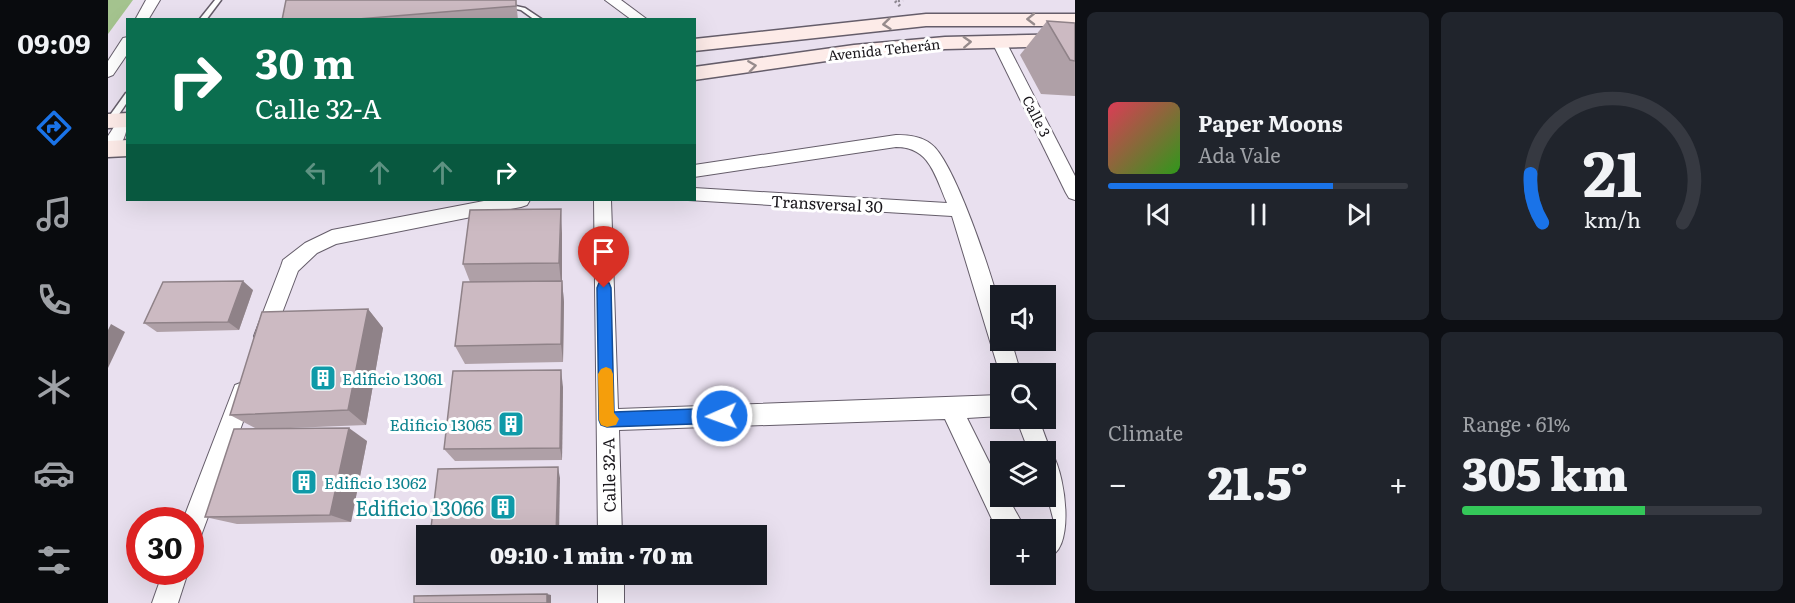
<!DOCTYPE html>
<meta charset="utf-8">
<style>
body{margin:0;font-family:Literata,serif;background:#20242c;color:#f1f3f6;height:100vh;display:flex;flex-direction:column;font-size:22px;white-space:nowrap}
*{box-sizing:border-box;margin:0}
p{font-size:20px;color:#9ea1a6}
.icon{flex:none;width:33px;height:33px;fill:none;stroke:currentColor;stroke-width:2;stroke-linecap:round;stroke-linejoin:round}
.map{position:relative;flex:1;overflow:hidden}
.drawer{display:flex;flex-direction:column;gap:12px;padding:12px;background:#0d0f14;width:720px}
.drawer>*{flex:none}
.top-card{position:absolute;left:18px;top:18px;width:570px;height:183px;border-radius:0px;box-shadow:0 6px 24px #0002;background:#0b6e4f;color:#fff;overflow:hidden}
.controls{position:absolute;left:882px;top:285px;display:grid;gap:12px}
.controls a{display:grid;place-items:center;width:66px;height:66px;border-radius:0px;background:#171b24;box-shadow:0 6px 24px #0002;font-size:30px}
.speed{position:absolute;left:18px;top:507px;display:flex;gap:12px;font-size:30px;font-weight:700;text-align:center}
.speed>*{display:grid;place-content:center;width:78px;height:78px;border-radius:50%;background:#171b24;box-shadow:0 6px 24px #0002;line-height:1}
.speed .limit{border:9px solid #d22;background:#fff;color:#111}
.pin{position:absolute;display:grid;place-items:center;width:51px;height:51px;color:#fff;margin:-62px -26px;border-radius:50% 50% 50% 0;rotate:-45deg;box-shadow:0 0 6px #0007}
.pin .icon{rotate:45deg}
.me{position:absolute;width:66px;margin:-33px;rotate:268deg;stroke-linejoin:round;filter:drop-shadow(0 0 4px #0008)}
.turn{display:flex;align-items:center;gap:21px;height:126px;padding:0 30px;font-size:27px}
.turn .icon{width:78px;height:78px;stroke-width:2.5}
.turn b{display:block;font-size:42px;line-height:51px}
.lanes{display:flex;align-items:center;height:57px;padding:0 30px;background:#0003;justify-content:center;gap:30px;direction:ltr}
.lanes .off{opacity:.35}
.big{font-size:45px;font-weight:800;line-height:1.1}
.drawer .widget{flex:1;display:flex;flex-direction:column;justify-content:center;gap:9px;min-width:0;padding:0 21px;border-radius:9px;background:#20242c}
.drawer .dial{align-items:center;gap:0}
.dial svg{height:156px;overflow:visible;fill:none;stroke:#363941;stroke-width:7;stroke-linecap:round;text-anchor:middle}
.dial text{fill:#f1f3f6;stroke:none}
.song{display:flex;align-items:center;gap:18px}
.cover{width:72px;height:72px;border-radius:9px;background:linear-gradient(135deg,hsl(350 70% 55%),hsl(110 70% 35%))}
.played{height:6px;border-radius:3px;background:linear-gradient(90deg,#1a73e8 75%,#363941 75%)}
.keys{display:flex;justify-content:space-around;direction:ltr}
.heat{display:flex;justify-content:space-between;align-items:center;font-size:33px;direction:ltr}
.charge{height:9px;border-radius:4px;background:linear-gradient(90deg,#34c759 61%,#363941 0)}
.drawer .tiles{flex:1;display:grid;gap:12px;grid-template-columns:repeat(2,1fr)}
.trip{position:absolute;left:308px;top:525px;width:351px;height:60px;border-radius:0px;background:#171b24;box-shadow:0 6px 24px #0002;font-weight:800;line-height:60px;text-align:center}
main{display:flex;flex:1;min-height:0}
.dock{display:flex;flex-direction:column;width:108px;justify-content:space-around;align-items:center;background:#090b0e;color:#9ea1a6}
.dock .icon{width:42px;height:42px}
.dock .selected{color:#1a73e8}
.dock b{font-size:27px;color:#f1f3f6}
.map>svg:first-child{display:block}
.green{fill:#a4c38e}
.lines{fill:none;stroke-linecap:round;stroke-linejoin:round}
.lane-casing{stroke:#655d6a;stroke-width:3}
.street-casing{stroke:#655d6a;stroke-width:2}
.secondary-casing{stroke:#655d6a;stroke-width:3}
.path{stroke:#8e8892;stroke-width:3;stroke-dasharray:2 3;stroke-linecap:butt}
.lane{fill:#fff;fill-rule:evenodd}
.street{fill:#fff;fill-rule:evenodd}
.secondary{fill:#fdebe8;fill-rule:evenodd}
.wall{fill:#afa0a7}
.shaded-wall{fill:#8f8288}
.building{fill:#ccbac2;stroke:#8f8288;stroke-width:1.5}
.oneway{stroke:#968b8c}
.route{fill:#1a73e8;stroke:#114b97;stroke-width:1.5}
.slow{fill:#f59e0b}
.labels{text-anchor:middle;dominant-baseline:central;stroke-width:6;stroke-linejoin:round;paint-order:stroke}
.far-street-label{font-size:14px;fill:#19161b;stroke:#fff}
.street-label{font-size:16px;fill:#19161b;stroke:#fff}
.culture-label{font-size:16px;fill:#0d838f;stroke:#fff;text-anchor:start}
.near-culture-label{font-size:20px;fill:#0d838f;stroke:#fff;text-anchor:end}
</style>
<main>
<nav class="dock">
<b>09:09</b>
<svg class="icon selected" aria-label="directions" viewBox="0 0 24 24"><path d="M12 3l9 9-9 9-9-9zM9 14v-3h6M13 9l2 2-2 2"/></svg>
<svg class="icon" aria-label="music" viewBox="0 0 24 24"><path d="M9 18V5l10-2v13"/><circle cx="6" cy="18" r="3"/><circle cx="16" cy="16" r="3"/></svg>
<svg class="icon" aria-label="phone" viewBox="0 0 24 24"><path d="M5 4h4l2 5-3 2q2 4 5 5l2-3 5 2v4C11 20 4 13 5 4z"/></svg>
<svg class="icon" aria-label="climate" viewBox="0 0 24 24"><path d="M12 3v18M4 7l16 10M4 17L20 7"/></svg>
<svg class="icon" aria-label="car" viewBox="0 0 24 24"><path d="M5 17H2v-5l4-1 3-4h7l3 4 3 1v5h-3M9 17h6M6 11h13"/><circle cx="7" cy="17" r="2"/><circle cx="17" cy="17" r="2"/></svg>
<svg class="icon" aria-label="filters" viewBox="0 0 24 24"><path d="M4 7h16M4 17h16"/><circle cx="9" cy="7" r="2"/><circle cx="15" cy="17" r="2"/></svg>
</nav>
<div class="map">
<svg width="967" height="603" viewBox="0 0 967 603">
<rect width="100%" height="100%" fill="#e9e0ef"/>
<polygon class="green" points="0,0 25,0 0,34"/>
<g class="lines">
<g class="lane-casing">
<g id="lane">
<polygon points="107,0 113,0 98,20 91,20"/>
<polygon points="399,4 417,8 435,20 427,20 413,10 397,7 396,6"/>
<polygon points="18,93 20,93 20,101 5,123 0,123 0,118"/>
</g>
</g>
<g class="street-casing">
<g id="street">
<polygon points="38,0 52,0 40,20 27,20"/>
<polygon points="497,0 513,0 540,20 524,20"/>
<polygon points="890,36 897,40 967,176 967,200 961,198 958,193 883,40"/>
<polygon points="20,37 20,53 5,75 0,77 0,61 15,38"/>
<path d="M20,115C20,129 16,149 0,154V136L13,116Z"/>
<path d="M788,135C800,135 813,136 823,144C846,160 885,278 892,308C894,318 892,330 892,340H903L913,374H892L844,216L580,200H586V188L839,203C827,176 822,147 788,147L586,177V165Z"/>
<polygon points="381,200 422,200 419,205 413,207 228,244 209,253 190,271 163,342 156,345 149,342 146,336 173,266 175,260 197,243 224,230"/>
<polygon points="486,200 503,200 510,409 892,395 892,416 859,418 892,484 892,496 899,496 918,530 892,530 892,533 889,530 837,419 511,430 514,536 490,536"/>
<polygon points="135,382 143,385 146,392 94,533 91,542 82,545 82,520 75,520 127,385"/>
<path d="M908,418H930C935,429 939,443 944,453C959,479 967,555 938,557V533L943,532L947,526L938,491V452H921Z"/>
<polygon points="55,572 80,572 70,603 44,603"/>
<rect x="490" y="574" width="26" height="29"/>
</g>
</g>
<g class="secondary-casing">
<g id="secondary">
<polygon points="818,14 967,14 967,26 818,26 586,51 586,39"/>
<polygon points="967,34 967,46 837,49 746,57 586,80 586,67 746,45 837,37"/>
<polygon points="20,113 20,127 0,128 0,114"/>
<polygon points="20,140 20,156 0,157 0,141"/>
</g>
</g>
<polyline class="path" points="792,6 787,1 795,0"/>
<use href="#lane" class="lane"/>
<use href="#street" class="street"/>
<use href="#secondary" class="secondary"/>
</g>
<g class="wall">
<polygon points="408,0 410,20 174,20"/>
<polygon points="939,21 967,23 967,96 933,94 912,55"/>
<polygon points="454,233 454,281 456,302 455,362 357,364 347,346 362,282 355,264"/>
<polygon points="145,290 131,330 49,332 36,323"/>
<polygon points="260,309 275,328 258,425 157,429 259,441 243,522 129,524 97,517 149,429 122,415"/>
<polygon points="455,387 454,460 347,461 336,449"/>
</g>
<g class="shaded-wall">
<polygon points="453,209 454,233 454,281 456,302 455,362 453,344 453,284 451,263"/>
<polygon points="135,281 145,290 131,330 120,322"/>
<polygon points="260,309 275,328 258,425 240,410"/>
<polygon points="3,324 17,332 0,368 0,330"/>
<polygon points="453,370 455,387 454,460 452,448"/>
<polygon points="241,428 259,441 243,522 222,515"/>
<polygon points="450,467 452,478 451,536 448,536"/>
<polygon points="439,594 443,595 443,603 439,603"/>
</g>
<g class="building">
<polygon points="178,0 408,0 408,6 238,20 174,20"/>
<polygon points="939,21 967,23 967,61 962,60"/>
<polygon points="453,209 451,263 355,264 362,210"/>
<polygon points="135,281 120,322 36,323 55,282"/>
<polygon points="454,281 453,344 347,346 355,282"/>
<polygon points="260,309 240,410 122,415 154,312"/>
<polygon points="453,370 452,448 336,449 345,371"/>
<polygon points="241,428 222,515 97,517 126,429"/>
<polygon points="450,467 448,536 322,536 330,469"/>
<polygon points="439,594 439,603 306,603 306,596"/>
</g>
<defs><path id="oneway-chevron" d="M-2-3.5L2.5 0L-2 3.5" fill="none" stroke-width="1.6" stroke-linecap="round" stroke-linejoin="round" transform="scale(1.5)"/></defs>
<g class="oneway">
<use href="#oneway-chevron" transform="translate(923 19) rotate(179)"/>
<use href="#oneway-chevron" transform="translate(779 24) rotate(174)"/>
<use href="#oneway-chevron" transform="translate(859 42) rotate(-3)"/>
<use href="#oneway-chevron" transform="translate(644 66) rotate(-8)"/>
</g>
<polygon class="route" points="496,282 501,283 503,288 506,412 614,408 619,410 621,416 619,421 614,423 499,427 493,425 491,420 489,288 491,283"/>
<polygon class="slow" points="498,367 503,369 505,374 506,413 511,419 508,425 499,427 493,425 491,420 490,374 493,369"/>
<defs>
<g id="building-square" transform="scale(1.35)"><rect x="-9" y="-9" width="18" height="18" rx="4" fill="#0f9aa8" stroke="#fff"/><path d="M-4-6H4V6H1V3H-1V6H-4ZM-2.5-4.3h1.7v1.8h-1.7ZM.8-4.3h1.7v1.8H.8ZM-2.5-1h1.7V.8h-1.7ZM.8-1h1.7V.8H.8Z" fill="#fff"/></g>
</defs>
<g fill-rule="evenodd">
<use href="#building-square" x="215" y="378"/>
<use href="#building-square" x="403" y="424"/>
<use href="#building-square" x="196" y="482"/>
<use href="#building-square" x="395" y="507"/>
</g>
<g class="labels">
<g class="far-street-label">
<text transform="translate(776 49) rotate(-6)">Avenida Teherán</text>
<text transform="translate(929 116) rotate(63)">Calle 3</text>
</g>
<g class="street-label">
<text transform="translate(719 203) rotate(3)">Transversal 30</text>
<text transform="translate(500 475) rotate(-91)">Calle 32-A</text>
</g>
<g class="culture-label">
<text x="234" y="378">Edificio 13061</text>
<text x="384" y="424" text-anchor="end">Edificio 13065</text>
<text x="216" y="482">Edificio 13062</text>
</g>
<g class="near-culture-label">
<text x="376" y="507">Edificio 13066</text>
</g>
</g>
</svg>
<div class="controls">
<a><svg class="icon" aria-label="sound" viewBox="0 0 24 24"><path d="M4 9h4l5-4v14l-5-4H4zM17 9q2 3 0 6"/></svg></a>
<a><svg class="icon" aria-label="search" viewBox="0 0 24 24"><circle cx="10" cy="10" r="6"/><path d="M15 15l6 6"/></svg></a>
<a><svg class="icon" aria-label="layers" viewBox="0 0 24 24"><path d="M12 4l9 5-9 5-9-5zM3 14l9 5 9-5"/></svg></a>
<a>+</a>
</div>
<div class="speed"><div class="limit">30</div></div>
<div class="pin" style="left:496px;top:288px;background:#d93025"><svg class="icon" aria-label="arrive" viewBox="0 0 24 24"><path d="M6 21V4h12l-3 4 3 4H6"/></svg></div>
<svg class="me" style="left:614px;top:416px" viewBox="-20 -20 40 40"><circle r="17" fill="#1a73e8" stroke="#fff" stroke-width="3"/><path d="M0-11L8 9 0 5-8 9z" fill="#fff"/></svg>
<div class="trip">09:10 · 1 min · 70 m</div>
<div class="top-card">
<div class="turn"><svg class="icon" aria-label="right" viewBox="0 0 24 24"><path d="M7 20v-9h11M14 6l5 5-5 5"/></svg><div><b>30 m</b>Calle 32-A</div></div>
<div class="lanes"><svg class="icon off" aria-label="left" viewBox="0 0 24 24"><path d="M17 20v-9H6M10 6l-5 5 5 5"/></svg><svg class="icon off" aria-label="ahead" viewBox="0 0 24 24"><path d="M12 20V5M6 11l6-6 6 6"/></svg><svg class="icon off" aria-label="ahead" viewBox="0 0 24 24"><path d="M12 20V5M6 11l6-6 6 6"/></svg><svg class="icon" aria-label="right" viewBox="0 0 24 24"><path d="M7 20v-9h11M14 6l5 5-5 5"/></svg></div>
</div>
</div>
<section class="drawer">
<div class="tiles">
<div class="widget">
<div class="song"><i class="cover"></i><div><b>Paper Moons</b><p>Ada Vale</p></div></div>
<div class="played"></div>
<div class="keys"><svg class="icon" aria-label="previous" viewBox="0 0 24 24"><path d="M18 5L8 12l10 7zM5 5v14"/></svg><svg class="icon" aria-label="pause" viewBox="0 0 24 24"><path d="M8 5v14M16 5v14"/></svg><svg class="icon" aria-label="next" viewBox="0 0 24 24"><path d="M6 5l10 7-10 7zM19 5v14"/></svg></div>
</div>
<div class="widget dial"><svg viewBox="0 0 100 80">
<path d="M14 69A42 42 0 1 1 86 69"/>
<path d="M14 69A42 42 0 0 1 8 44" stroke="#1a73e8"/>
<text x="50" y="56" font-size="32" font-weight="700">21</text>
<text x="50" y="72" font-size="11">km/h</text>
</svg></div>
<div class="widget"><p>Climate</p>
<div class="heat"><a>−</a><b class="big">21.5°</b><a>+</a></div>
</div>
<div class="widget"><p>Range · 61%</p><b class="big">305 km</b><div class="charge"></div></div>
</div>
</section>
</main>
